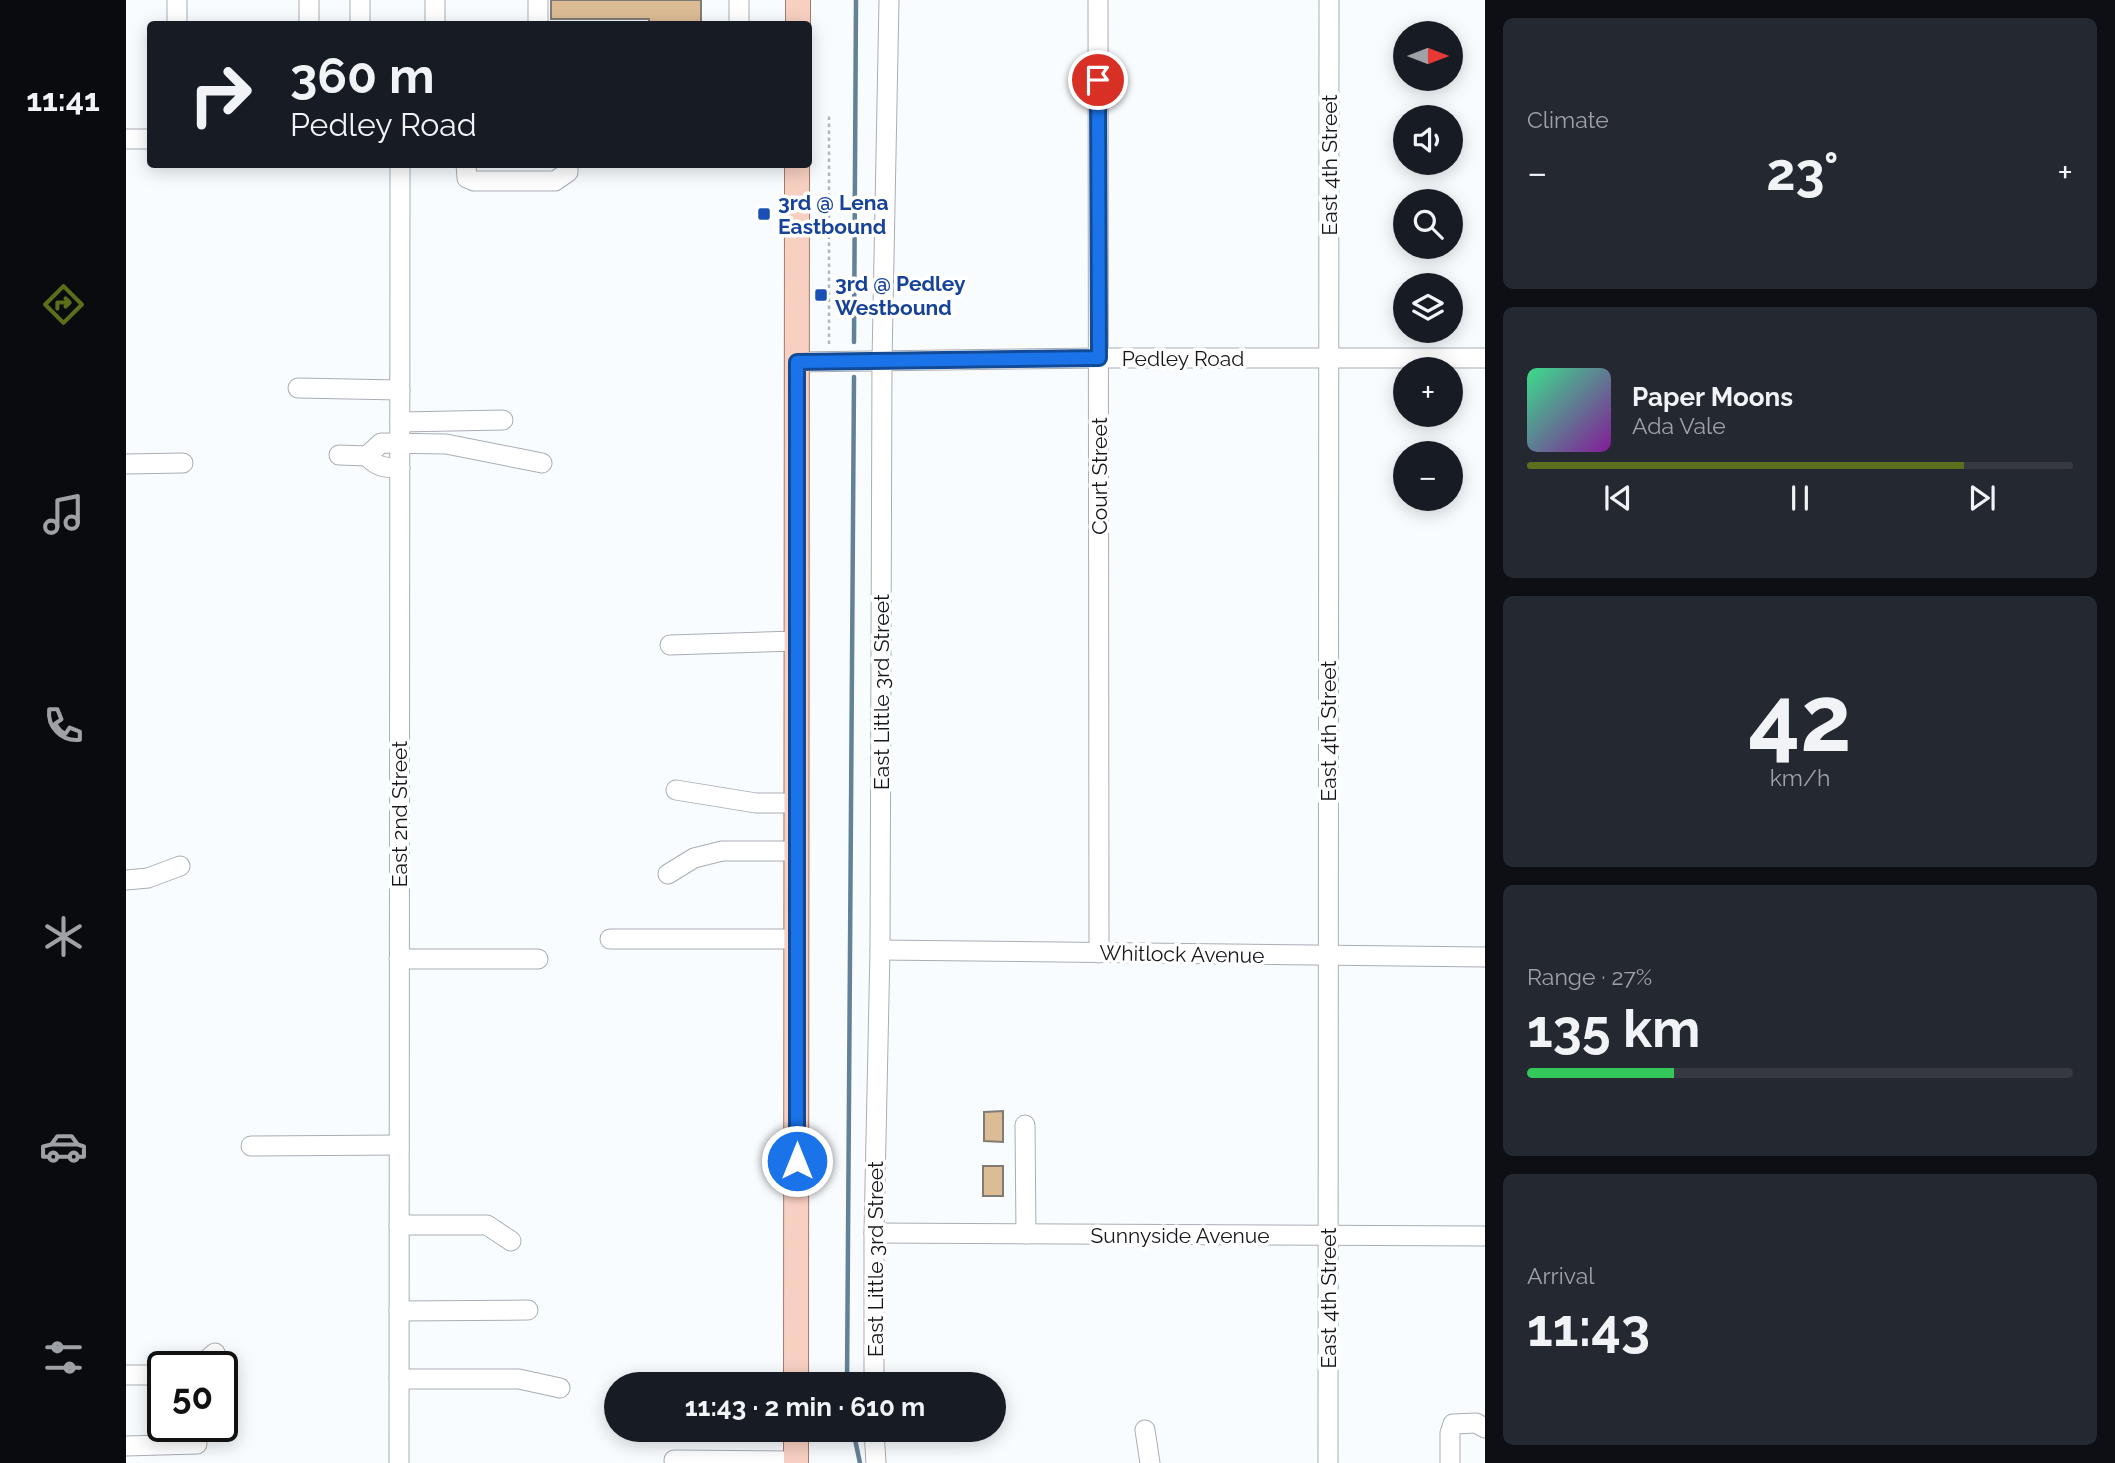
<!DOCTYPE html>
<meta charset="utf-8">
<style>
body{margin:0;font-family:Raleway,sans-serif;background:#242831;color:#f1f3f6;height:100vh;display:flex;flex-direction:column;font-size:26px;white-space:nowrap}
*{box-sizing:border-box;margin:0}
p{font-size:23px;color:#9ea1a6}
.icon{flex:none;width:38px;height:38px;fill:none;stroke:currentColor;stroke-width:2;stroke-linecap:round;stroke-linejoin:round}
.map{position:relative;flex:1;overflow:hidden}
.details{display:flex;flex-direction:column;gap:18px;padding:18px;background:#0d0f14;width:630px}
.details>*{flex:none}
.hud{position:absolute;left:21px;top:21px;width:665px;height:147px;border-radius:7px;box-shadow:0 4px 18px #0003;background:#171b24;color:#f1f3f6;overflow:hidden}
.needle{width:46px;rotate:90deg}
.fabs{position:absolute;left:1267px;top:21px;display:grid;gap:14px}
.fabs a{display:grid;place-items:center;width:70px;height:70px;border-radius:50%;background:#171b24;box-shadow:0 4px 18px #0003;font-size:35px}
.speed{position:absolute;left:21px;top:1351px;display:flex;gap:14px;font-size:35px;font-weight:700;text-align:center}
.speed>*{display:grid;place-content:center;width:91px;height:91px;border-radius:50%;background:#171b24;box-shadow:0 4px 18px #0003;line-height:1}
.speed .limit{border:4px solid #111;border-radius:10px;background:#fff;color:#111}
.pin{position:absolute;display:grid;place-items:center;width:60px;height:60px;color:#fff;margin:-30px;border:4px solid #fff;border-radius:50%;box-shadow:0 2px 7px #0007}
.me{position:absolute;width:77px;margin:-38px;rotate:0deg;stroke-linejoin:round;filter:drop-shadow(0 0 5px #0008)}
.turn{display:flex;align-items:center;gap:24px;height:147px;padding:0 28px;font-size:32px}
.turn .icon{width:91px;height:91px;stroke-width:2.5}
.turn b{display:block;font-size:49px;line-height:60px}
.big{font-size:52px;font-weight:700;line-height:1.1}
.details .card{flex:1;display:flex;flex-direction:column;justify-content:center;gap:10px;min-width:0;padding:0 24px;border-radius:10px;background:#242831}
.details .dial{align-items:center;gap:0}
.dial b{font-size:91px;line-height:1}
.song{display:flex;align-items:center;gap:21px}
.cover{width:84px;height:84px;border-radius:10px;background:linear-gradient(135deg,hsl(150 70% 55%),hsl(290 70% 35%))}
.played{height:7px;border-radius:4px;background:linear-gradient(90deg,#5b6e1b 80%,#363941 80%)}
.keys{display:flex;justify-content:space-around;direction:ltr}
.heat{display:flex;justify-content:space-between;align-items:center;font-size:38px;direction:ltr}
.charge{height:10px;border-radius:5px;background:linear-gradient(90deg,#34c759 27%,#363941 0)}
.trip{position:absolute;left:478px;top:1372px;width:402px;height:70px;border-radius:35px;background:#171b24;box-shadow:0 4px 18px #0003;font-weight:700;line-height:70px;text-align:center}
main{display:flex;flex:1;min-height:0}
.dock{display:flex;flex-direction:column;width:126px;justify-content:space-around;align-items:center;background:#090b0e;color:#9ea1a6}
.dock .icon{width:49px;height:49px}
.dock .on{color:#5b6e1b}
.dock b{font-size:32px;color:#f1f3f6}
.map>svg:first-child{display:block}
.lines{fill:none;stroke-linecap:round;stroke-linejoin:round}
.stream{stroke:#638197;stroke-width:4.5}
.building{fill:#dbbc95;stroke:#817b75;stroke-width:2}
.minor-casing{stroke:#a9adb5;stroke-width:21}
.major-casing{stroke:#a57b6c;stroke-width:26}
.path{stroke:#b3b6b9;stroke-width:2.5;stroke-dasharray:3.5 3.5;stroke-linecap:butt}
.minor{stroke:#fff;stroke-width:19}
.major{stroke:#f7d0c1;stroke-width:24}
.route-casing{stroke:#114b97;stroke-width:18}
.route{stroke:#1a73e8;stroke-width:12}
.transit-dot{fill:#1a4fb4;stroke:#fff;stroke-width:2.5}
.labels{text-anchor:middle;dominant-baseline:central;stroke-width:7;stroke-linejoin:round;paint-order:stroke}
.street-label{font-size:21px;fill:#15171a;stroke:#fff}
.transit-label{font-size:21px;font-weight:bold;fill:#164399;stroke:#fff;text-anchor:start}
</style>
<main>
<nav class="dock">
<b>11:41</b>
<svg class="icon on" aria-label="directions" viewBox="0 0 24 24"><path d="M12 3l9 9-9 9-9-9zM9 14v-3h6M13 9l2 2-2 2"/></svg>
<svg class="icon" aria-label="music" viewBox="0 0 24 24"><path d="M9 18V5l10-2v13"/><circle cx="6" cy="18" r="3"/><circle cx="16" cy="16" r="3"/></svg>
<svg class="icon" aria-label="phone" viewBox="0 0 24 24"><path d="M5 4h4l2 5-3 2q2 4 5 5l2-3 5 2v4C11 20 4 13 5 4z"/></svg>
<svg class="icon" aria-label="climate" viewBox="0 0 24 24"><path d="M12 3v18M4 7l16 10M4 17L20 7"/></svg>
<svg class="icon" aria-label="car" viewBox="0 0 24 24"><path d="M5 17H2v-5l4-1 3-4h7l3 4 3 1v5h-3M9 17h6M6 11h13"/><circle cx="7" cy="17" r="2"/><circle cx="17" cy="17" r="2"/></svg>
<svg class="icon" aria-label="filters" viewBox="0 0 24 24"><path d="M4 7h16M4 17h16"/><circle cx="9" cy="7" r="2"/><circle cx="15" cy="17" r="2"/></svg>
</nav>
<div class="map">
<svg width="1359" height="1463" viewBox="0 0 1359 1463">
<rect width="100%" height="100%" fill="#f9fcff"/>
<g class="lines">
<g class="stream">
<polyline points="728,342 730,0"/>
<polyline points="721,1384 728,377"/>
<polyline points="727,1430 734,1463"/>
</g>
</g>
<g class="building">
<polygon points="425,0 575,0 575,24 523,24 523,19 425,19"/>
<polygon points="877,1111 877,1142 858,1141 858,1112"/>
<rect x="857" y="1166" width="20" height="30"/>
</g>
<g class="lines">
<g class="minor-casing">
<g id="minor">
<polyline points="51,0 51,24"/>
<polyline points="234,0 234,24"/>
<polyline points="309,0 309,24"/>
<polyline points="613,0 613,24"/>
<polyline points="972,0 973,953"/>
<polyline points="183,24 183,0"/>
<polyline points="412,24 412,0"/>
<polyline points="0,139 24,139"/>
<polyline points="340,164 341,178 348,181 429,181 442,172 442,164"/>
<polyline points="671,362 973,358 1359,358"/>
<polyline points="172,388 274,390"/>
<polyline points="274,422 377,420"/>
<polyline points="213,455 241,456 255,443 320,444 416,463"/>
<path d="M241,456C251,467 258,468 274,468"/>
<polyline points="0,464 57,463"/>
<polyline points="544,645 671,641"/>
<polyline points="550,790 630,803 671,803"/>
<polyline points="542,874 568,858 596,851 671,851"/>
<polyline points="0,880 22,878 54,866"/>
<polyline points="484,939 671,939"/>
<polyline points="754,950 1359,957"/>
<polyline points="273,959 412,959"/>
<polyline points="899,1125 900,1234"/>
<polyline points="125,1146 273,1145"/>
<polyline points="273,1225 361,1225 385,1241"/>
<polyline points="748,1233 1359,1236"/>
<polyline points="273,1311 402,1310"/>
<polyline points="73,1367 89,1353"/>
<polyline points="0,1375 37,1375"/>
<polyline points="273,1379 393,1379 434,1388"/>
<polyline points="748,1384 748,1233 754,950 756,361 763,0"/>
<polyline points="748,1430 750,1463"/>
<polyline points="1019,1430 1024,1463"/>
<polyline points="0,1446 71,1444"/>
<polyline points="548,1460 670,1461"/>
<polyline points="273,1463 274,164"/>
<polyline points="1202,1463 1203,0"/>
<polyline points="1324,1463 1324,1433 1327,1424 1350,1423 1359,1428"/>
</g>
</g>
<g class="major-casing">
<g id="major">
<polyline points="672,24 672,0"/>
<polyline points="670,1384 671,164"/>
<polyline points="670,1463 670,1430"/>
</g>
</g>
<polyline class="path" points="703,344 703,116"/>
<use href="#minor" class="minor"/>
<use href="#major" class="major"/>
</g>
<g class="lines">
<g class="route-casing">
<polyline id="route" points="671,1161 671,362 973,358 972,80"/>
</g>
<use href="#route" class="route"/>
</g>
<g class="transit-dot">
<rect x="631" y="207" width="14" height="14" rx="3.5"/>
<rect x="688" y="288" width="14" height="14" rx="3.5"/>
</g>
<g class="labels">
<g class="street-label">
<text transform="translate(1203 165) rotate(-90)">East 4th Street</text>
<text x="1057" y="358">Pedley Road</text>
<text transform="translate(973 476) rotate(-90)">Court Street</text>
<text transform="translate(755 692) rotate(-90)">East Little 3rd Street</text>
<text transform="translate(1202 731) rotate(-90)">East 4th Street</text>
<text transform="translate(273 814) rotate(-90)">East 2nd Street</text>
<text transform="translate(1056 954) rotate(1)">Whitlock Avenue</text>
<text x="1054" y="1235">Sunnyside Avenue</text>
<text transform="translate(749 1259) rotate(-90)">East Little 3rd Street</text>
<text transform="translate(1202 1298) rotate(-90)">East 4th Street</text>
</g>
<g class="transit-label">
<text x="652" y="202">3rd @ Lena<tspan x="652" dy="24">Eastbound</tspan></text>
<text x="709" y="283">3rd @ Pedley<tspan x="709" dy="24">Westbound</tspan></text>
</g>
</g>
</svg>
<div class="fabs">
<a><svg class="needle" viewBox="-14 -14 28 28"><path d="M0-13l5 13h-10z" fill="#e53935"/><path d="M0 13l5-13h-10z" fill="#9ea1a6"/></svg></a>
<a><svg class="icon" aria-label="sound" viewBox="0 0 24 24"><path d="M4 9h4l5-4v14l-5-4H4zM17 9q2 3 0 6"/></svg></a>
<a><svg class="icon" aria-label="search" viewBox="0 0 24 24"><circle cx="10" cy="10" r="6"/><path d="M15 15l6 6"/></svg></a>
<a><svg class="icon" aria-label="layers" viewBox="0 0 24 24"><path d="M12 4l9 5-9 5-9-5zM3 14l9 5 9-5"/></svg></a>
<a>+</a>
<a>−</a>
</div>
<div class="speed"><div class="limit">50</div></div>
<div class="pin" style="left:972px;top:80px;background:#d93025"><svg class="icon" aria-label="arrive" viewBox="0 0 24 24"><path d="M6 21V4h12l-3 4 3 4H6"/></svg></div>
<svg class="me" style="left:671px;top:1161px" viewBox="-20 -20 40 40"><circle r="17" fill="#1a73e8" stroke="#fff" stroke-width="3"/><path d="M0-11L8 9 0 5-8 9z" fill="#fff"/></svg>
<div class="trip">11:43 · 2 min · 610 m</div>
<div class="hud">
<div class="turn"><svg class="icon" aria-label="right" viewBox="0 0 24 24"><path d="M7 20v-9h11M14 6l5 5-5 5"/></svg><div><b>360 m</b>Pedley Road</div></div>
</div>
</div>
<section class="details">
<div class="card"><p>Climate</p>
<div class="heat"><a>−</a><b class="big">23°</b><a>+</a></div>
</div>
<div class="card">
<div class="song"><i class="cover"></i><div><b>Paper Moons</b><p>Ada Vale</p></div></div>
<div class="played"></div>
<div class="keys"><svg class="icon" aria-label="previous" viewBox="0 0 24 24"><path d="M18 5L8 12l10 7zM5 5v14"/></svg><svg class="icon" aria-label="pause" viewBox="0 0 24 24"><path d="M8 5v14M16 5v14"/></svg><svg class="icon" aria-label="next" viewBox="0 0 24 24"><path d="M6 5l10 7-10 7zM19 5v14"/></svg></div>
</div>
<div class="card dial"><b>42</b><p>km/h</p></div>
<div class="card"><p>Range · 27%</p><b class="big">135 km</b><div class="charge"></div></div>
<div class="card"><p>Arrival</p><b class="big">11:43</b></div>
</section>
</main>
